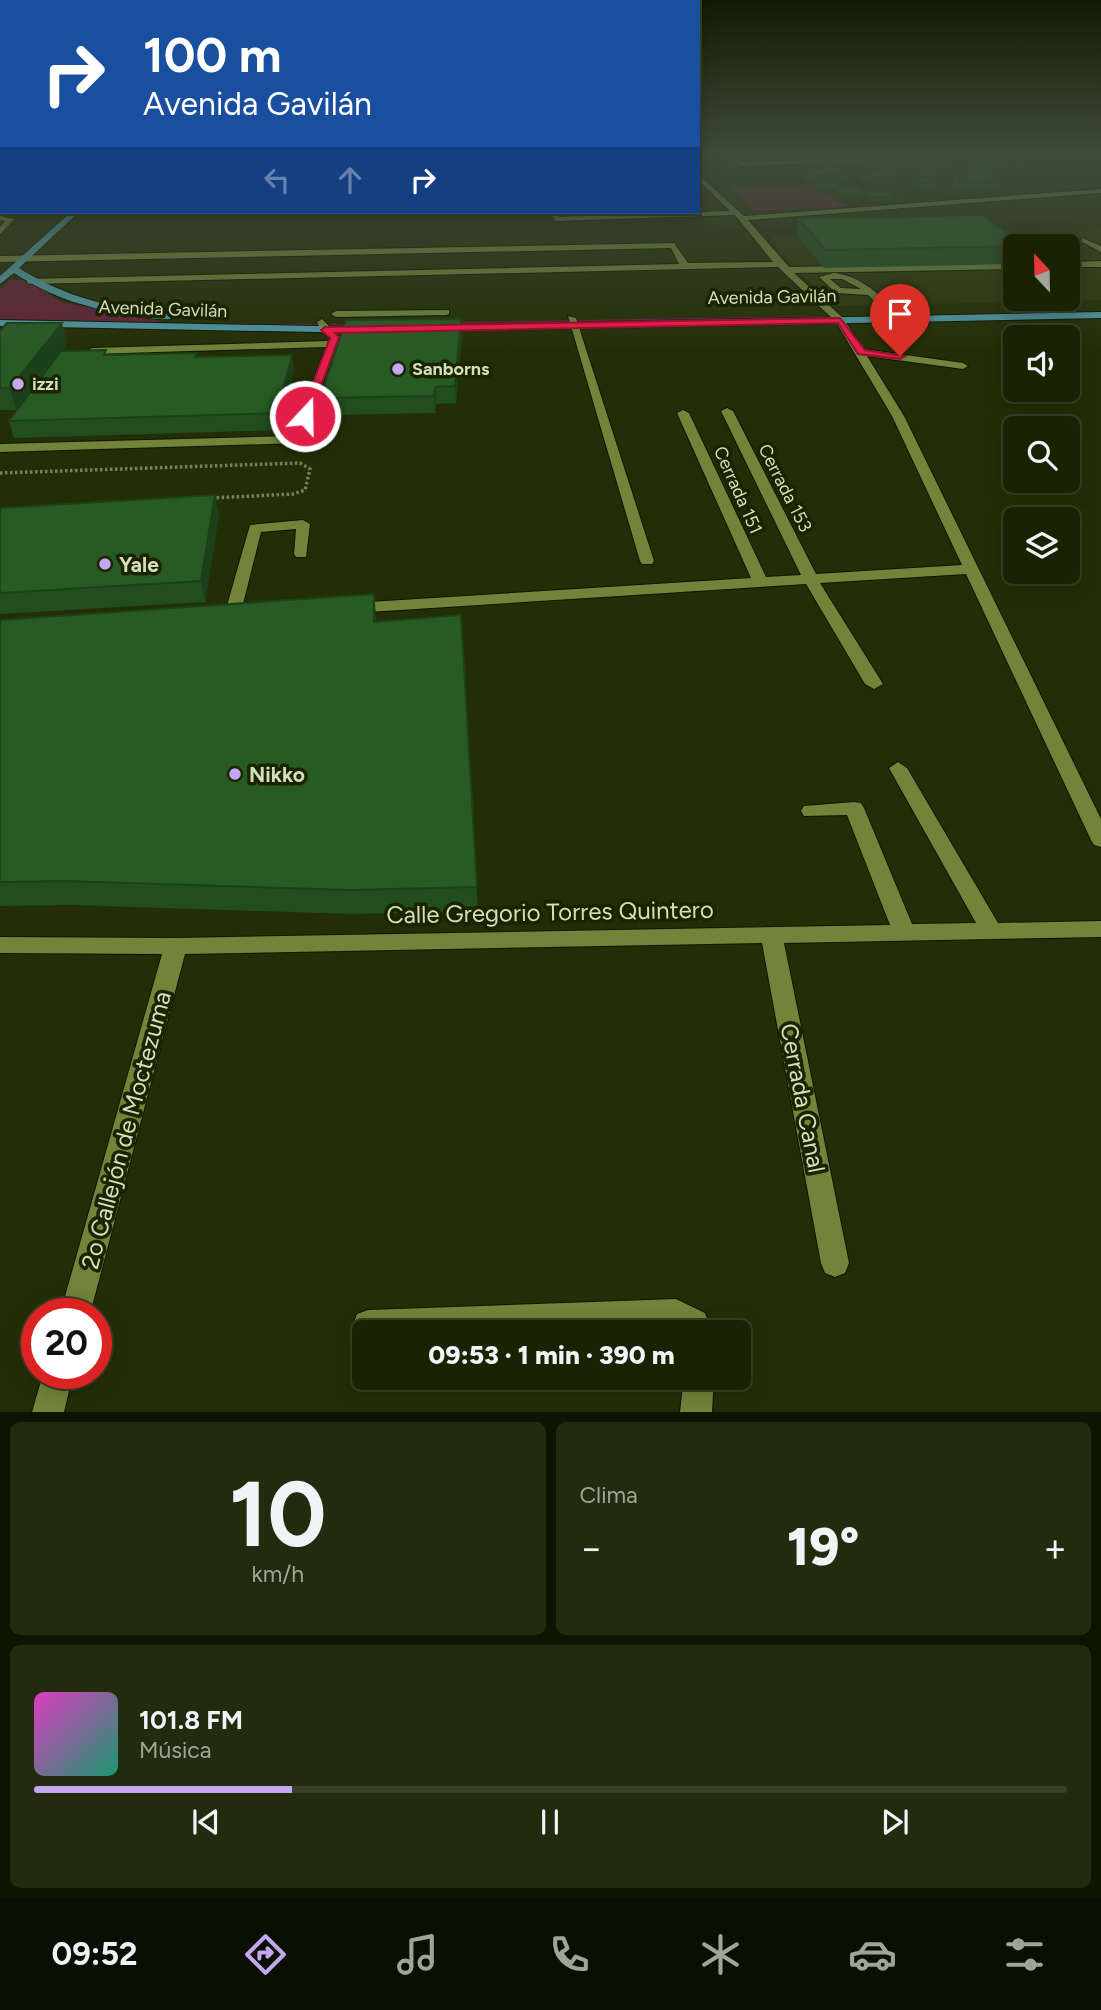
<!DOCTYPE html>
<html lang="es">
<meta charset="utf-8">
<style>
body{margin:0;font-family:Figtree,sans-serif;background:#242a0e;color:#f1f3f6;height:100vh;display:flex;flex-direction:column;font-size:26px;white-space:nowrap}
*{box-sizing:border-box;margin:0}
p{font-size:23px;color:#a0a49a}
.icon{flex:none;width:38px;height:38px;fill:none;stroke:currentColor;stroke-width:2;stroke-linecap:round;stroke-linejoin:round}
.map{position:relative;height:1412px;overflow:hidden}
.drawer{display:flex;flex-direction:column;gap:10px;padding:10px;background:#0f1302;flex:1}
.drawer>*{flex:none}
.hud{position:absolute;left:0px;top:0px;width:700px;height:214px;box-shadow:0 4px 18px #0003,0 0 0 2px #393f26;background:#1a4fa0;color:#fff;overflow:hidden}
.needle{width:46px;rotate:338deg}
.tools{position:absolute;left:1003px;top:234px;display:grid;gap:14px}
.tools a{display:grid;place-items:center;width:77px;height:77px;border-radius:10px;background:#1b2204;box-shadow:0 4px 18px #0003,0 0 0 2px #393f26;font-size:35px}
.speed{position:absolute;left:21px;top:1298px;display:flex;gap:14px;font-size:35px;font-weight:700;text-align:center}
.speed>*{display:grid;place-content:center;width:91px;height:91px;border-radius:50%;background:#1b2204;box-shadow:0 4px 18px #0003,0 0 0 2px #393f26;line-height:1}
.speed .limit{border:10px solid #d22;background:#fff;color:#111}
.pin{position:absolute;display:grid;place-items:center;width:60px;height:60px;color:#fff;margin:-72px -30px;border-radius:50% 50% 50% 0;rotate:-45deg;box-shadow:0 0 7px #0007}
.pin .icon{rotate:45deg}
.me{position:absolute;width:77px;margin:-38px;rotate:21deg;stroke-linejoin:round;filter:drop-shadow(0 0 5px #0008)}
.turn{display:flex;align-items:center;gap:24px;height:147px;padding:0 28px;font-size:32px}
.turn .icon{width:91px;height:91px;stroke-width:2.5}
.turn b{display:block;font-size:49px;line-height:60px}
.lanes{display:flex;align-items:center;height:66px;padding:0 28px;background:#0003;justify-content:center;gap:35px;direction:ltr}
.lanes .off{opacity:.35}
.big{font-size:52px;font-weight:800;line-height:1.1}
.drawer .card{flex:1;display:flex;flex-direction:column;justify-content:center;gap:10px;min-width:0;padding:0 24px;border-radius:10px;background:#242a0e}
.drawer .dial{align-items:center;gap:0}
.dial b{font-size:91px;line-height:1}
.song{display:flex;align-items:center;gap:21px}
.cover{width:84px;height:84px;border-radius:10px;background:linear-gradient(135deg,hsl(310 70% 55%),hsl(160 70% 35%))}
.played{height:7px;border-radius:4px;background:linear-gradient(90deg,#c4a7f1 25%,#393f26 25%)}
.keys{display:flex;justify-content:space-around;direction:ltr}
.heat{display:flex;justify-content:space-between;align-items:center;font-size:38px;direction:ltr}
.drawer .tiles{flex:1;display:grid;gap:10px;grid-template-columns:1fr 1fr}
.card:last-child{grid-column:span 2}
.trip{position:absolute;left:352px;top:1320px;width:399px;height:70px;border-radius:10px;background:#1b2204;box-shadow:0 4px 18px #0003,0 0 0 2px #393f26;font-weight:800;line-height:70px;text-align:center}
.tabs{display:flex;height:112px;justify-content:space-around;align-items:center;background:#0b0e02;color:#a0a49a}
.tabs .icon{width:49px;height:49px}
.tabs .current{color:#c4a7f1}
.tabs b{font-size:32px;color:#f1f3f6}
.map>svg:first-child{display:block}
.built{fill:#2c370a;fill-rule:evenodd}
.green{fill:#622238}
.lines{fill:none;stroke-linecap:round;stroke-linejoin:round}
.minor-casing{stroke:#0f1501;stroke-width:2}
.major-casing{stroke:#0f1501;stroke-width:2}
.path{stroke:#77825c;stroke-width:3.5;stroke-dasharray:2.5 2.5;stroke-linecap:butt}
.minor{fill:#70843a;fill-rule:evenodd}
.major{fill:#4f97a4;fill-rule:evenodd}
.wall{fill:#224e1f}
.shaded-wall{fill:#1c4019}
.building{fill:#285b24;stroke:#1c4019;stroke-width:2}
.route{fill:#e11d48;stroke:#92132f;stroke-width:2}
.poi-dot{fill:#c4a7f1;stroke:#1b2400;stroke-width:2.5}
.labels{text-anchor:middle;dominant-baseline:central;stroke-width:7;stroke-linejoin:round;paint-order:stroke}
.far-street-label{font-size:18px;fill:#d2dfba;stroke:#1b2400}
.far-poi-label{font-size:18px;font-weight:bold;fill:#d2dfba;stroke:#1b2400;text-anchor:start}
.poi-label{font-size:21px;font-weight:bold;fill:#d2dfba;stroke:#1b2400;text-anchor:start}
.near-street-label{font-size:24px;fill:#d2dfba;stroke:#1b2400}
</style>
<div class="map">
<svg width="1101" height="1412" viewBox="0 0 1101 1412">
<rect width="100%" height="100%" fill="#242e06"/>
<path class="built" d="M1101,229V300L836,306L790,264L770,236ZM1015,247H1068V299H1015Z"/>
<g class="green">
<polygon points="808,185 848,207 754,211 731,190 735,187 742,190"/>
<polygon points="11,279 26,281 64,303 163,319 152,324 0,322 0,289"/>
<polygon points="825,316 828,318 330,327 200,323 330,324"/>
</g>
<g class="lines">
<g class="minor-casing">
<g id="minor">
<polygon points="725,155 733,155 742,162 879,158 875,155 883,155 890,160 741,166"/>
<polygon points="986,155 995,155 996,157 993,159"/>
<polygon points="698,174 744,216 1101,189 1101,193 748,220 789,267 1015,263 1015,269 794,273 843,318 863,349 963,363 968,366 963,369 867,356 904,416 1101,819 1101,847 1094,845 1091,840 966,574 820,583 883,684 874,689 865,684 806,584 353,613 345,608 353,603 751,578 677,413 683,410 689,413 766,577 801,575 721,411 727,408 733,411 816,574 962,565 892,416 836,322 778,267 30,284 27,283 27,279 679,264 671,248 0,262 0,256 674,243 688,263 773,262 735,215 556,221 549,212 557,212 559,217 730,211 698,180"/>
<polygon points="0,216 15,219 0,234 0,227 5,221 0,220"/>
<polygon points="1082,238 1101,246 1101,252 1082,242"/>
<polygon points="1101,261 1101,267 1068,267 1068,262"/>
<path d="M834,273C860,276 878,292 895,312L887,314L868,295L836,293L819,277ZM830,279H842L861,289L841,288Z"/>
<polygon points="449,310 449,314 446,315 336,317 331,314 336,311"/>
<polygon points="568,316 576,318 654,561 652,564 642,564 640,561"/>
<polygon points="322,319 340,337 300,443 0,452 0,444 291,436 326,347 92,354 87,351 92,348 328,341 330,338 321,332 317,322"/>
<polygon points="303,520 310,524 306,557 296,557 294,554 296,529 261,532 240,616 232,621 226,619 224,616 250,525"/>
<polygon points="898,762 907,768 998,923 1101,921 1101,937 784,943 849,1263 845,1273 835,1277 825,1273 821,1263 762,943 185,954 90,1314 60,1314 162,954 0,953 0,937 176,938 890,925 847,815 804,816 801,811 804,806 854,802 861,803 864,808 912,924 976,923 889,768"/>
<polygon points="676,1299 705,1313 712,1332 678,1332 673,1329 594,1332 364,1332 364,1338 357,1336 353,1325 357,1314 368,1310"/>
<polygon points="43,1374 73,1374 64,1412 32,1412"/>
<polygon points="684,1377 714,1377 712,1412 680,1412"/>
</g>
</g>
<g class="major-casing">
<g id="major">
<path d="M71,212H79L19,268C66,298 113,308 167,314L172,317L170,319C160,320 148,318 138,316C92,310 52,298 14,273L0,284V276Z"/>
<polygon points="1101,312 1101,318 440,331 435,328 440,325"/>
<polygon points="0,320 366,327 371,330 366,333 0,326"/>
</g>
</g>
<polyline class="path" points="0,473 300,463 310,469 305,490 293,494 211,498"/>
<use href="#minor" class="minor"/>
<use href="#major" class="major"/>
</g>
<g class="wall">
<polygon points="878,161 914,171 903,172 903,175 901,175 899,182 871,184 861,180 862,172 869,172 869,166 877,166"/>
<polygon points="816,164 851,175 848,175 847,181 812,183 803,178 804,170 816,169"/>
<polygon points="971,166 1005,176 1002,176 1001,182 998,182 997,188 965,190 953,185 954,177 961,176 962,171 970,171"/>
<polygon points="919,167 944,173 937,174 941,179 934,180 939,182 938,186 921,187 910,182 911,178 918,178 915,176 915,172 921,172 918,170"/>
<polygon points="813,183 842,187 866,193 894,196 894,200 875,202 864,196 849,197 838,192 822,193 812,187"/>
<polygon points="798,219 1025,246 1015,247 1015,264 824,268 797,236"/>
<polygon points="461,319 462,334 456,403 436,404 435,413 322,415 320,398"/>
<polygon points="0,331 67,343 61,351 107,355 197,353 197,357 292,355 294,371 280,430 14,438 9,421 50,366 16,410 0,410"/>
<polygon points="0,508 219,514 205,602 0,614"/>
<polygon points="374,594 376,621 461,615 478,911 352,914 73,905 0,906 0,620"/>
</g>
<g class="shaded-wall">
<polygon points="1002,155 1046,155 1002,158"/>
<polygon points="1067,155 1101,155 1101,156 1067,157"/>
<polygon points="916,163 914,171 903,172 903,175 901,175 899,182 871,184 872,177 892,175 893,168 898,164"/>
<polygon points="852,167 851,175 848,175 847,181 812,183 813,175 838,168"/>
<polygon points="1006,168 1005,176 1002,176 1001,182 998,182 997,188 965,190 966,182 986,175 991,169"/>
<polygon points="945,169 944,173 928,174 928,170"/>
<polygon points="942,176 941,179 924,181 925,177"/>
<polygon points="939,182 938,186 921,187 922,183"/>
<polygon points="842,187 839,188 838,192 822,193 823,189"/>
<polygon points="866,192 864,193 864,196 849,197 849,193"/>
<polygon points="894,196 894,200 875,202 876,198"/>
<polygon points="461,319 462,334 456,403 455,386"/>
<polygon points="62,323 67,343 16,410 10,388"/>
<polygon points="292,355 294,371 280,430 277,413"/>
<polygon points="435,387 436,404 435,413 434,396"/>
<polygon points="215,495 219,514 205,602 201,581"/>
<polygon points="374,594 376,615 376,643 374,622"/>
</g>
<g class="building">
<polygon points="905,159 916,163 898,164 904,167 893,168 878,161"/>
<polygon points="844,163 852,167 838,168 848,173 813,175 804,170 824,169 816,164"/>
<polygon points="996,164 1006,168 991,169 1003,174 986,175 998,180 966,182 954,177 972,176 962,171 981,170 971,166"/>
<polygon points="880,165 901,175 872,177 862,172 880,171 869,166"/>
<polygon points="935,165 945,169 928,170 919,167"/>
<polygon points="932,171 942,176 925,177 915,172"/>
<polygon points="928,177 939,182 922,183 911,178"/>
<polygon points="832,182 842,187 823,189 813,183"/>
<polygon points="856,187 866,192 849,193 839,188"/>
<polygon points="883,191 894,196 876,198 864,193"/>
<polygon points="982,215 1025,246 826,250 798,219"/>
<polygon points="461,319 455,386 435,387 434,396 320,398 346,320"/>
<polygon points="7,323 62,323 10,388 0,388 0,331"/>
<polygon points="106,350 104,355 197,353 195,357 292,355 277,413 9,421 61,351"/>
<polygon points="215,495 201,581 0,593 0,508"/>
<polygon points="374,594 374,622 461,615 477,887 349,890 65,881 0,882 0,620"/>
</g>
<linearGradient id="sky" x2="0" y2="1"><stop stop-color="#141903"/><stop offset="0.44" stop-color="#3f4c3b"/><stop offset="1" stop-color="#3f4c3b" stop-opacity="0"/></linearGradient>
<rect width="1101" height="353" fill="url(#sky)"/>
<polygon class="route" points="840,318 865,350 905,356 900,359 858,354 838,323 335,333 339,337 310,416 305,419 300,416 330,338 321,330 325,327"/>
<g class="poi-dot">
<circle cx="398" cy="369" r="7"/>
<circle cx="18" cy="384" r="7"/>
<circle cx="105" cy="564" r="7"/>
<circle cx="235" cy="774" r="7"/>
</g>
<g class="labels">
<g class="far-street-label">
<text transform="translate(772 297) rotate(-1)">Avenida Gavilán</text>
<text transform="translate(163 309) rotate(2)">Avenida Gavilán</text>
<text transform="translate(785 488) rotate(63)">Cerrada 153</text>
<text transform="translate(738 490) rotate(66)">Cerrada 151</text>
</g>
<g class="far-poi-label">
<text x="412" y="369">Sanborns</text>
<text x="32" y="384">izzi</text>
</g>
<g class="poi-label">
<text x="119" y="564">Yale</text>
<text x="249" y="774">Nikko</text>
</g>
<g class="near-street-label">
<text transform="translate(550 912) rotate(-1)">Calle Gregorio Torres Quintero</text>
<text transform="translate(803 1098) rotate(79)">Cerrada Canal</text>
<text transform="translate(126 1130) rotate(-75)">2o Callejón de Moctezuma</text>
</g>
</g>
</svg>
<div class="tools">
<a><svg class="needle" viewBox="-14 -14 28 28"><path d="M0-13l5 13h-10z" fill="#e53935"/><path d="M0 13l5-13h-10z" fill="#a0a49a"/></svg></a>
<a><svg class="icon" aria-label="sound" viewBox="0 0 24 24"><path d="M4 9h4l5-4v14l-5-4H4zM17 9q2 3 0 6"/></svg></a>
<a><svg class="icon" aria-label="search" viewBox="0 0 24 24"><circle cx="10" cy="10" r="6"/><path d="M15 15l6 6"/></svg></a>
<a><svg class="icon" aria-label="layers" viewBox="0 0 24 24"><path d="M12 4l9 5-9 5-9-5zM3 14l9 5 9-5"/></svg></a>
</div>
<div class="speed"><div class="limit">20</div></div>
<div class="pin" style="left:900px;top:356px;background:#d93025"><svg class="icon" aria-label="arrive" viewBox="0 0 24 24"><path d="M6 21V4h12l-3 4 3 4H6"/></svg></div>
<svg class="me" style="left:305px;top:416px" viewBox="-20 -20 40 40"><circle r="17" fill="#e11d48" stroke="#fff" stroke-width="3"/><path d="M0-11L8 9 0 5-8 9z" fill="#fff"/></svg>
<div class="trip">09:53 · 1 min · 390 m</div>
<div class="hud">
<div class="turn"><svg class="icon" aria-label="right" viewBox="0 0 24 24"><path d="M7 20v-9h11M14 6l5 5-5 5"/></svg><div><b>100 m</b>Avenida Gavilán</div></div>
<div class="lanes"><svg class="icon off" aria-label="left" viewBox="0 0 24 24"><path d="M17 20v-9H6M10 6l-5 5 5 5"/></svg><svg class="icon off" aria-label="ahead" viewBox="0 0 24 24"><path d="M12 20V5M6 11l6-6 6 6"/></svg><svg class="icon" aria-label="right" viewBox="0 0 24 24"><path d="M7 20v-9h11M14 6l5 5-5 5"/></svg></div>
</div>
</div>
<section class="drawer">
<div class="tiles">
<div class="card dial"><b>10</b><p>km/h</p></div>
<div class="card"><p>Clima</p>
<div class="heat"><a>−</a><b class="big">19°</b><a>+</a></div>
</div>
<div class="card">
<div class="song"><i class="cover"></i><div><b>101.8 FM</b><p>Música</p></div></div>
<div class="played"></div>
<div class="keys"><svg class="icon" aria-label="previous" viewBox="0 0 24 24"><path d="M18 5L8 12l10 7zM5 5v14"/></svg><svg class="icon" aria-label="pause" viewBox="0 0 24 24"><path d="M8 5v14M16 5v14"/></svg><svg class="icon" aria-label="next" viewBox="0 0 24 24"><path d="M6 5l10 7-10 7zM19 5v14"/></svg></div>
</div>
</div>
</section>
<nav class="tabs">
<b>09:52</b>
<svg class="icon current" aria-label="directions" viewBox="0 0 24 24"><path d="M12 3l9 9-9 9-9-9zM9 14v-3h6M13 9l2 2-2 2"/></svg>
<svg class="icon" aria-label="music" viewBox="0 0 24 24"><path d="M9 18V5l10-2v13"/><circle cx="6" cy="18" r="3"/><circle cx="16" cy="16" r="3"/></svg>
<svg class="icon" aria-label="phone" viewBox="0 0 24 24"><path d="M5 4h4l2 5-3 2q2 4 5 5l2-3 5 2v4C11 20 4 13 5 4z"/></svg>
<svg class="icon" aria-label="climate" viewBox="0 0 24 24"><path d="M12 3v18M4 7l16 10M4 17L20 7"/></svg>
<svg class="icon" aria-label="car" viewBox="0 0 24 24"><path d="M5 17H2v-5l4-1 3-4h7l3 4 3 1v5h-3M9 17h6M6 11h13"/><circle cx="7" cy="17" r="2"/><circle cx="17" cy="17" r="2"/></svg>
<svg class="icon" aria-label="filters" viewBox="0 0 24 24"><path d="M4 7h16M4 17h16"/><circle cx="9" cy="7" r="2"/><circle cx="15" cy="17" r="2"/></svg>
</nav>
